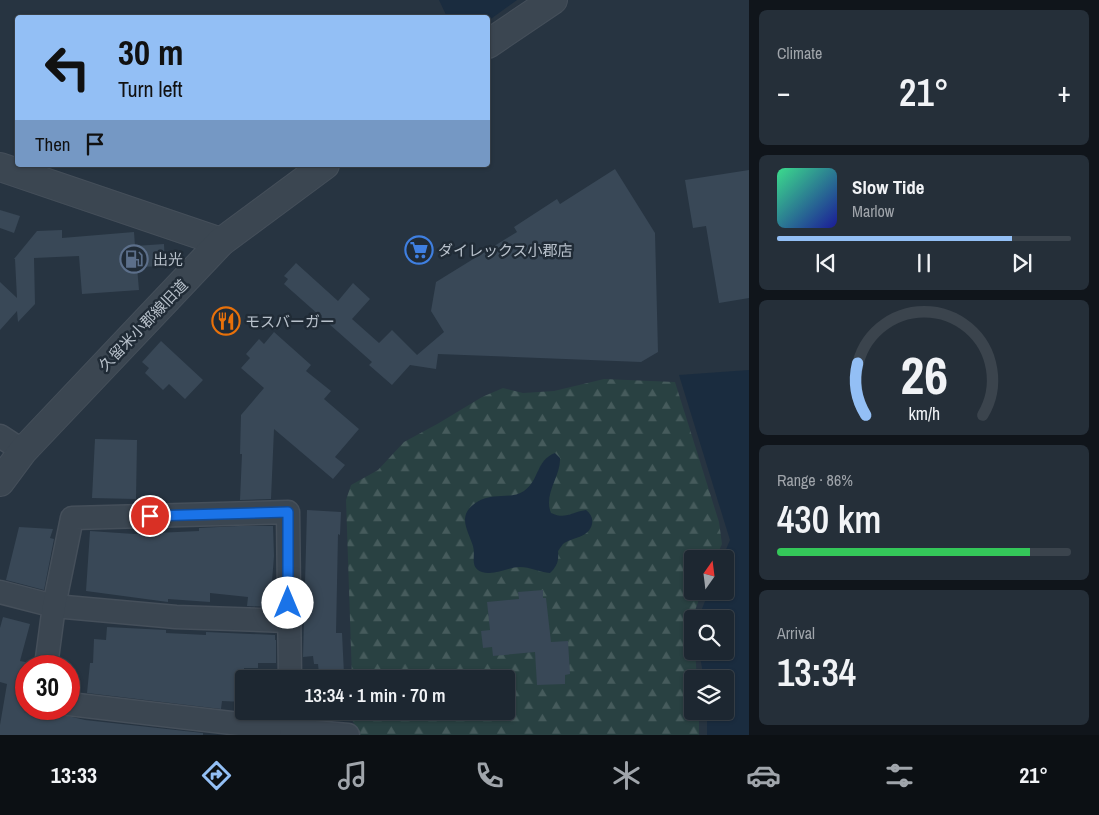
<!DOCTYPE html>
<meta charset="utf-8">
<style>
body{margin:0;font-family:"Archivo Narrow","Noto Sans JP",sans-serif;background:#252f39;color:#f1f3f6;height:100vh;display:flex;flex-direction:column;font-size:19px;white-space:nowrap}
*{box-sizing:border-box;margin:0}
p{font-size:16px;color:#a0a5ab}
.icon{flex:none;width:28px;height:28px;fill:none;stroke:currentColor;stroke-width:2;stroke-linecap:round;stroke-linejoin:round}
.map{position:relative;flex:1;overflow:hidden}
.details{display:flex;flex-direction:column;gap:10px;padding:10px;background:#10151b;width:350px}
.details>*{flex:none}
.hud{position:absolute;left:15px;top:15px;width:475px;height:152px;border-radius:5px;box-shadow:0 1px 4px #0004,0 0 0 1px #3b444d;background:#93bff5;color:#111;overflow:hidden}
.needle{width:32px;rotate:14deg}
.controls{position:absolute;left:684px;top:550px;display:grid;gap:10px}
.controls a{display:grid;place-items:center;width:50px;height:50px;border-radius:5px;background:#1d2731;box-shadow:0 1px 4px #0004,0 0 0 1px #3b444d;font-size:25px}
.speed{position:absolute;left:15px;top:655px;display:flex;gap:10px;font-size:25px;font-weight:700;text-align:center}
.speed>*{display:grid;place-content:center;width:65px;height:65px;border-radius:50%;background:#1d2731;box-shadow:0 1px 4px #0004,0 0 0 1px #3b444d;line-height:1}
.speed .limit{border:8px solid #d22;background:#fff;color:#111}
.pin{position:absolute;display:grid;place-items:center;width:42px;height:42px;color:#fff;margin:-21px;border:2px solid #fff;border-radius:50%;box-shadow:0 1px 5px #0007}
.me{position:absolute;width:55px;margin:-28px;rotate:0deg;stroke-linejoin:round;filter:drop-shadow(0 0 4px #0008)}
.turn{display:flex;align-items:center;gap:18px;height:105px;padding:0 20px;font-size:22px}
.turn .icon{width:65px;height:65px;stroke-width:2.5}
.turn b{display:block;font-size:35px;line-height:42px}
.then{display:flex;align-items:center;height:48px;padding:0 20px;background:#0003;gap:10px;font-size:19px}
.big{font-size:38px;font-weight:600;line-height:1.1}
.details .tile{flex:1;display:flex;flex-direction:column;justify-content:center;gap:8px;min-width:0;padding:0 18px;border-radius:8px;background:#252f39}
.details .dial{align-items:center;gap:0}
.dial svg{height:130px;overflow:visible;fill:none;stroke:#3b444d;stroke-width:7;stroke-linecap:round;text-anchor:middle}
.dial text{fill:#f1f3f6;stroke:none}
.song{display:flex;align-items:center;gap:15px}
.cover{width:60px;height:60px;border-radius:8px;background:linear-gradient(135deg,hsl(150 70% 55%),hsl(240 70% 35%))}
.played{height:5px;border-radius:2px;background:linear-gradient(90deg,#93bff5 80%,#3b444d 80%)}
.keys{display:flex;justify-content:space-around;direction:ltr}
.heat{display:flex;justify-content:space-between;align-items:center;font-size:28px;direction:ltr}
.charge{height:8px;border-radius:4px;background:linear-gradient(90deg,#34c759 86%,#3b444d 0)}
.trip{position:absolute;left:235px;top:670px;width:280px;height:50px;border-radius:5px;background:#1d2731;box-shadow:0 1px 4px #0004,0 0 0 1px #3b444d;font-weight:600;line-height:50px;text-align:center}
.tab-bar{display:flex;height:80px;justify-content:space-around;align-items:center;background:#0c1014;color:#a0a5ab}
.tab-bar .icon{width:35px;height:35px}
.tab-bar .on{color:#93bff5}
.tab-bar b{font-size:22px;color:#f1f3f6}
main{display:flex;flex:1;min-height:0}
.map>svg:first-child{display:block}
.forest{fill:url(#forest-firs)}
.water{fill:#1a2c3f}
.building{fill:#394857}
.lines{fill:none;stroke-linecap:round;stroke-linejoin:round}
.minor-casing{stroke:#454f5a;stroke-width:25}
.tertiary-casing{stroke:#454f5a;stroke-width:30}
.minor{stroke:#3b4651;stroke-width:22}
.tertiary{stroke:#3b4651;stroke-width:28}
.route-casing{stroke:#114b97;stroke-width:12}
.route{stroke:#1a73e8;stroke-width:9}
.labels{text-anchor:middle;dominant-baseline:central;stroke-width:5;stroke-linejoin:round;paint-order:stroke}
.poi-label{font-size:15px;fill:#b8c1cb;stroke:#202b36;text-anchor:start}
.street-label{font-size:15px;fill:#b8c1cb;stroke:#202b36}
</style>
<main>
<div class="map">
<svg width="749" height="735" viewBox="0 0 749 735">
<defs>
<pattern id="forest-firs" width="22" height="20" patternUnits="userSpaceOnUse" patternTransform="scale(1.25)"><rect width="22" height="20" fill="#294142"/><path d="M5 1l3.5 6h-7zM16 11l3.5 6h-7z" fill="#465b5c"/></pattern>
</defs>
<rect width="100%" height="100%" fill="#273441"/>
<polygon class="forest" points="604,379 675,382 719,522 722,544 715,559 692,559 692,591 702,591 692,619 692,651 695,651 697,679 692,679 692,711 699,711 699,735 360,735 349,714 349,711 506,711 506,679 352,679 346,500 351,485 378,470 404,442 439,423 482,397 503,388 523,393 554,391"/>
<g class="water">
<polygon points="439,0 517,0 488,21 488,18 447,17"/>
<polygon points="749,370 749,735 707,735 707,711 725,711 725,679 704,679 699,651 725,651 725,619 700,619 700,614 709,591 725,591 725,559 722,559 730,540 679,375"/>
<path d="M555,453L560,458C561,476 543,494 551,513C566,520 571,512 586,510C591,514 593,518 592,524C589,538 572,537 563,544C562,545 559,550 558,551C559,561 557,566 550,573C540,572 530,567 520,567C508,567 494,576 482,572C469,567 476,556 473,546C468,530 456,515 477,502C493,492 511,500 524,491C540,480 535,461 555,453Z"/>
</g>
<g class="building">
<polygon points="615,169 655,233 658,352 641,362 438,354 436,369 410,365 392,385 369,365 372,362 284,284 288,279 284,276 296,263 338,301 353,283 370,299 352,319 379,343 392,330 417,355 444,332 431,311 436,282 517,232 514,227 557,199 560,204"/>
<polygon points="749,170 749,298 719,303 706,226 693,228 685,180"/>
<polygon points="0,210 20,216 14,233 0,228"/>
<polygon points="62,230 62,238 134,232 135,246 164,244 165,266 137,267 139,290 82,294 79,256 34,258 35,304 18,322 17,311 0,330 0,282 17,298 15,259 14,259 37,231"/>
<polygon points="274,332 311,365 306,371 331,391 324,399 359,429 335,457 345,465 333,479 274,429 271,499 240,500 242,454 240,454 241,415 264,388 241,368 250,358 246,354 259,339 264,344"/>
<polygon points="161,341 203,380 185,399 169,384 163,390 145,373 149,368 142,362"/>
<polygon points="95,439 137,440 136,499 92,498"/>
<polygon points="307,510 341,512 340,535 338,534 336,633 342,633 344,674 319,674 318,664 314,664 313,656 303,657"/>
<polygon points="239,526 273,526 274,556 270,607 247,606 248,597 210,593 210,602 168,599 168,602 86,591 90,531 134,534 199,531 199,528"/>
<polygon points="19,527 53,529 50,538 54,539 44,590 6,580"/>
<polygon points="543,590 543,598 546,598 551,642 568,641 570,674 565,675 565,684 537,685 535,652 493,656 492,647 483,648 481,631 490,630 487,602 519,599 518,592"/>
<polygon points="3,617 30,624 20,661 30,663 29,666 26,666 26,701 24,712 58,718 59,714 85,720 203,733 203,735 0,735 0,725 7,684 0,682 0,628"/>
<polygon points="107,627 166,630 166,633 206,635 206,632 275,635 275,640 276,640 276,663 258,663 258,668 244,668 244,702 222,701 221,709 87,693 90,663 93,663 94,639 106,640"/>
</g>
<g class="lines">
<g class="minor-casing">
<g id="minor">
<polyline points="0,436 23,451"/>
<polyline points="0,592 54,606 176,617 288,621"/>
<polyline points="46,666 54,606 72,518 288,512 290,679"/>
<polyline points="69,704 291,730"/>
<polyline points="291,711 291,730 348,735"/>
</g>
</g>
<g class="tertiary-casing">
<g id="tertiary">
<polyline points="488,44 553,0"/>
<polyline points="0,167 221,242"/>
<polyline points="0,482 23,451 221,242 325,165"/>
</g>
</g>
<use href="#minor" class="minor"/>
<use href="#tertiary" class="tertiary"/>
</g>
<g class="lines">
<g class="route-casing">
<polyline id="route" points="150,516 288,512 288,603"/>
</g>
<use href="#route" class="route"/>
</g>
<defs>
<g id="supermarket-ring" transform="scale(1.4375)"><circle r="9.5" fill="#202b36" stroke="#3f7fe0" stroke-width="1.5"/><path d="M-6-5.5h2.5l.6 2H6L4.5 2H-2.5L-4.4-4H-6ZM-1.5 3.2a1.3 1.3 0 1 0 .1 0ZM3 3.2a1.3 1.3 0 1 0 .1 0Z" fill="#3f7fe0"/></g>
<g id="fuel-ring" transform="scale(1.4375)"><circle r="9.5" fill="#202b36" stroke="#5c6f8a" stroke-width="1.5"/><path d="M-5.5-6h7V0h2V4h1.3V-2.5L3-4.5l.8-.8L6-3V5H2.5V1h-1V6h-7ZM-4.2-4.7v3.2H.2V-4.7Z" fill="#5c6f8a"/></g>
<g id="restaurant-ring" transform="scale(1.4375)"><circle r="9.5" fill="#202b36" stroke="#e8710a" stroke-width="1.5"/><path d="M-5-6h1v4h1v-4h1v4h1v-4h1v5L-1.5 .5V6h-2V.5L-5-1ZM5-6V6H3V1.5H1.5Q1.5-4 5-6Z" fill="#e8710a"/></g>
</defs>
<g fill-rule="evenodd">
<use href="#supermarket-ring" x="419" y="250"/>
<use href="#fuel-ring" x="134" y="259"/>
<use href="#restaurant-ring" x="226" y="321"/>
</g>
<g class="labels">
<g class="poi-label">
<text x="438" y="250">ダイレックス小郡店</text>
<text x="153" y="259">出光</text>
<text x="245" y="321">モスバーガー</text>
</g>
<g class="street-label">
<text transform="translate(143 325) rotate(-46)">久留米小郡線旧道</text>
</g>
</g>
</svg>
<div class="controls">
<a><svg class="needle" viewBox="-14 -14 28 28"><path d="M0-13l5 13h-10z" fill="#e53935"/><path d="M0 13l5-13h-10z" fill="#a0a5ab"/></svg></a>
<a><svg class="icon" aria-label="search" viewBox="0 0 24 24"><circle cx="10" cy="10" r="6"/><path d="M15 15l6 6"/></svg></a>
<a><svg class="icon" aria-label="layers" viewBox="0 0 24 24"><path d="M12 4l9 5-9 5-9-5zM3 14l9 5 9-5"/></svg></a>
</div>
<div class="speed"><div class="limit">30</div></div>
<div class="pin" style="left:150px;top:516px;background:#d93025"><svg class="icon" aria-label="arrive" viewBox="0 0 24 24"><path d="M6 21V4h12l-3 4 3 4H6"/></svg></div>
<svg class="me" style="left:288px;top:603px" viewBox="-20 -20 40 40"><circle r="19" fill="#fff"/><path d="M0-13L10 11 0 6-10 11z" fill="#1a73e8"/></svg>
<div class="trip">13:34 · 1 min · 70 m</div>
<div class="hud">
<div class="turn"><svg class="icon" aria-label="left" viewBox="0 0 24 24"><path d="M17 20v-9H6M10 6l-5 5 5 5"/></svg><div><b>30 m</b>Turn left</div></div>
<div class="then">Then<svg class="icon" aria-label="arrive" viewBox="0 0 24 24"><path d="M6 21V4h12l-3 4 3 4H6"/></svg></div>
</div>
</div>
<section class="details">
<div class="tile"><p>Climate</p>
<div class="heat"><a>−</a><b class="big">21°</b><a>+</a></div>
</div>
<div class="tile">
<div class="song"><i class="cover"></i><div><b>Slow Tide</b><p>Marlow</p></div></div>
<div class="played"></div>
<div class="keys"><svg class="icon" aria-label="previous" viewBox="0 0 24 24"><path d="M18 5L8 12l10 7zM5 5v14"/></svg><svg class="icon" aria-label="pause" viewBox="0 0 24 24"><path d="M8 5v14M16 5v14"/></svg><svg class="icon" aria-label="next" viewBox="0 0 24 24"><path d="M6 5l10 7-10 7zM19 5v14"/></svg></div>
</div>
<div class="tile dial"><svg viewBox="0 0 100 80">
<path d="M14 69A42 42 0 1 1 86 69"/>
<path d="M14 69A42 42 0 0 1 9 37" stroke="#93bff5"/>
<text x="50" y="56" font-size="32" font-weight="700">26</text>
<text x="50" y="72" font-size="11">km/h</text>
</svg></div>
<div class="tile"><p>Range · 86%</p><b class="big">430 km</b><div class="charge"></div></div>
<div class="tile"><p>Arrival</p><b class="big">13:34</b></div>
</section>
</main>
<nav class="tab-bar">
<b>13:33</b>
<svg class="icon on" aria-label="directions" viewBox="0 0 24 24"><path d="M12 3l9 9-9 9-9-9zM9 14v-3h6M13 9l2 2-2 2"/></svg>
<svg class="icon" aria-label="music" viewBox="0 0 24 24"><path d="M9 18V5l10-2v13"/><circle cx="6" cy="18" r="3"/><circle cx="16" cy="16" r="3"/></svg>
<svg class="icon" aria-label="phone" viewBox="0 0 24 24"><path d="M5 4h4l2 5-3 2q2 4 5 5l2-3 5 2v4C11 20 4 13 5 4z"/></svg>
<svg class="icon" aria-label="climate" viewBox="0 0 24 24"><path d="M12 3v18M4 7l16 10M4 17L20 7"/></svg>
<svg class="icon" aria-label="car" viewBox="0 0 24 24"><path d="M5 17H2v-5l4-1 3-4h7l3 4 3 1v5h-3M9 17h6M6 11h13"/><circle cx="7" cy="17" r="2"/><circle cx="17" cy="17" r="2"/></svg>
<svg class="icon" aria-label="filters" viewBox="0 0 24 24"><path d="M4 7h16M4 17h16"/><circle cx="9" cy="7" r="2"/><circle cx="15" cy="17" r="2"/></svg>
<b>21°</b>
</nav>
